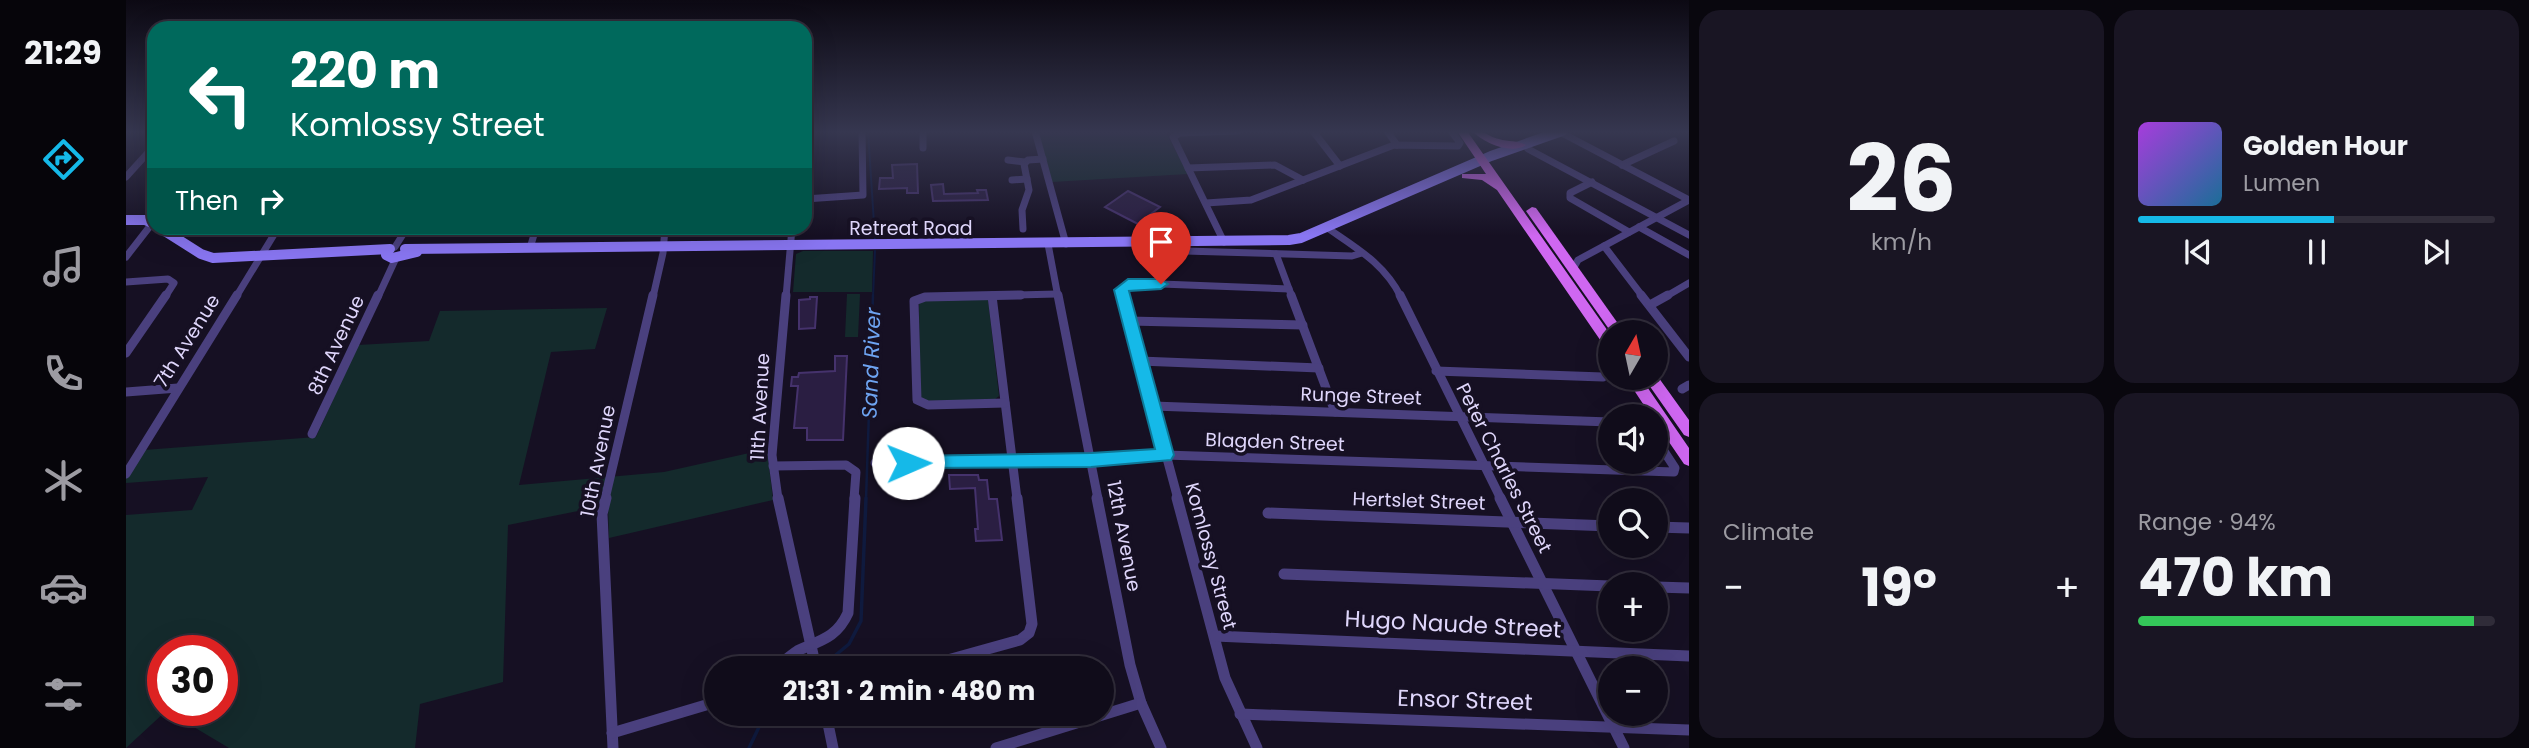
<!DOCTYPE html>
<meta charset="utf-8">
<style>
body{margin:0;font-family:Poppins,sans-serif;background:#191523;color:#f1f3f6;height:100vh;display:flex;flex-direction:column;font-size:26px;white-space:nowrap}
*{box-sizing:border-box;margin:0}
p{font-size:23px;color:#9c9ba2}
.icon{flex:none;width:38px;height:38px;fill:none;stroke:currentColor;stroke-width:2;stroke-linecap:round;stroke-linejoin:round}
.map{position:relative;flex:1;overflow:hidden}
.sheet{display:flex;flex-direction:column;gap:10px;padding:10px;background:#09070e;width:840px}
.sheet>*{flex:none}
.guide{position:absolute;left:21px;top:21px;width:665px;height:214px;border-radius:21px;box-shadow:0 7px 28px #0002,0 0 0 2px #302c39;background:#00695c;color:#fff;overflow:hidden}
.needle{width:46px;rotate:9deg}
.tools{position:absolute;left:1472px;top:320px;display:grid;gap:14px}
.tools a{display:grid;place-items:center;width:70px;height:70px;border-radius:50%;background:#100c1a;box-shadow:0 7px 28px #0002,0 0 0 2px #302c39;font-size:35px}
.speed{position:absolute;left:21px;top:635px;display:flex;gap:14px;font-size:35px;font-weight:700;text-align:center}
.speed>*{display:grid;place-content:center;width:91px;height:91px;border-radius:50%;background:#100c1a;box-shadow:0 7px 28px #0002,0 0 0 2px #302c39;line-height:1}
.speed .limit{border:10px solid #d22;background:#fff;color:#111}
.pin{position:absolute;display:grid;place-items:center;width:60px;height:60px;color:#fff;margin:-72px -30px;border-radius:50% 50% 50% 0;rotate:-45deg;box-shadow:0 0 7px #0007}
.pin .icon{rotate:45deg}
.me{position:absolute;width:77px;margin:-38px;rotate:89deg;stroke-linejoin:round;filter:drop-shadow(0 0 5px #0008)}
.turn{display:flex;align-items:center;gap:24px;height:147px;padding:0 28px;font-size:32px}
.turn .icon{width:91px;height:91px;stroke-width:2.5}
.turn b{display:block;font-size:49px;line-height:60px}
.then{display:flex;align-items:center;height:66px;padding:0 28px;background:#0003;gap:14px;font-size:26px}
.big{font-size:52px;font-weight:700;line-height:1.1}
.sheet .widget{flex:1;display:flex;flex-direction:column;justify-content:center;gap:10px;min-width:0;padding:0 24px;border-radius:21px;background:#191523}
.sheet .dial{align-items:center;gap:0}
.dial b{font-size:91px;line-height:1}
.song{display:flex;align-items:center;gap:21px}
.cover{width:84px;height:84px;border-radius:10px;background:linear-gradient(135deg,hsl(280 70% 55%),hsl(200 70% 35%))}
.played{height:7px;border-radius:4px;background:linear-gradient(90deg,#15b9e8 55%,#302c39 55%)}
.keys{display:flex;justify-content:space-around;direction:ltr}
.heat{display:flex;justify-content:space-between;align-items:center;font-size:38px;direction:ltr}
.charge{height:10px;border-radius:5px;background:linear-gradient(90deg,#34c759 94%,#302c39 0)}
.sheet .tiles{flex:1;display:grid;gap:10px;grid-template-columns:repeat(2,1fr)}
.trip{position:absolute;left:578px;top:656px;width:410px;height:70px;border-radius:35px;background:#100c1a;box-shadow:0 7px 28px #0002,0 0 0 2px #302c39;font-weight:700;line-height:70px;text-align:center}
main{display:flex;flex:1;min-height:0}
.tab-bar{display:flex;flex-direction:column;width:126px;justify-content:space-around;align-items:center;background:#06050a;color:#9c9ba2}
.tab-bar .icon{width:49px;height:49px}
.tab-bar .selected{color:#15b9e8}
.tab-bar b{font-size:32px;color:#f1f3f6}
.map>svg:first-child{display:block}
.green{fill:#142a2c}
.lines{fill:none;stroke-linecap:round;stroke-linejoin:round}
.stream-far2{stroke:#0f1a3e;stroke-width:2}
.stream-far1{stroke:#0f1a3e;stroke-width:2.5}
.stream{stroke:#0f1a3e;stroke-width:3.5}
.building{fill:#2a1e42;stroke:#45326c;stroke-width:2}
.minor-far2{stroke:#4a407e;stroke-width:7}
.minor-far1{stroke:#4a407e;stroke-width:9}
.minor{stroke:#4a407e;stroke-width:11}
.secondary{stroke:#8976f2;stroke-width:10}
.primary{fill:#cf67f1;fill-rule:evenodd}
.route{fill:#15b9e8;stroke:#0e7897;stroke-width:2}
.labels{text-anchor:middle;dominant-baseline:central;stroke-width:7;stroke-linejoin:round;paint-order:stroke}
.street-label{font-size:19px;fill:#dfd6fb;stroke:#161023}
.water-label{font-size:21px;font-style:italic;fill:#6ea4f2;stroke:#161023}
.near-street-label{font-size:23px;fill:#dfd6fb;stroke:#161023}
</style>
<main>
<nav class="tab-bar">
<b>21:29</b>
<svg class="icon selected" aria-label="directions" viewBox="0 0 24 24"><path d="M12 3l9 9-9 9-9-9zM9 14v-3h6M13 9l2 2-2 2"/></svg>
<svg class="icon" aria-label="music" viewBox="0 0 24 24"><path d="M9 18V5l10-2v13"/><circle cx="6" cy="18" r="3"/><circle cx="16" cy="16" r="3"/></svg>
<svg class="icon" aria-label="phone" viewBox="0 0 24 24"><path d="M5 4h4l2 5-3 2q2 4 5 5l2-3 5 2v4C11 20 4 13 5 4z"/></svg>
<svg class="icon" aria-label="climate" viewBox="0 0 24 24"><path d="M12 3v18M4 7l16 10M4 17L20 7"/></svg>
<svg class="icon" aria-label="car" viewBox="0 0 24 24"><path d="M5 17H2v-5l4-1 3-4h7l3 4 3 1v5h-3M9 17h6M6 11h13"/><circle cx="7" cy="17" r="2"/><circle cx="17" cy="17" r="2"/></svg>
<svg class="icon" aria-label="filters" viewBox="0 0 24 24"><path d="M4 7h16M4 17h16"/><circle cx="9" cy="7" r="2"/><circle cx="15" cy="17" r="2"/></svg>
</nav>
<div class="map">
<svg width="1563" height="748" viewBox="0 0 1563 748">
<rect width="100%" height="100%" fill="#161023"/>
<g class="green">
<polygon points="912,131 1039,131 1062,174 926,182"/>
<polygon points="677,251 747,251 746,292 667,292 670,254"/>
<polygon points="721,294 734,294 732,337 719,337"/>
<polygon points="862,299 873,396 868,400 799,401 794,396 793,300"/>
<polygon points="481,308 469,349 425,352 393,485 538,472 641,449 647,500 483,538 482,505 382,525 377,682 294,704 289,748 103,748 41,711 96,710 96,651 37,651 37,710 40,711 0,748 0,515 66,510 82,477 0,483 0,478 18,450 190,437 232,345 303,341 314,311"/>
</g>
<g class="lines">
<g class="stream-far2">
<polyline points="742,131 749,239"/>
<polyline points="747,297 749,251"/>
</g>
<polyline class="stream-far1" points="740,499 747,295"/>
<g class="stream">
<polyline points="694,668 723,644 735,621 740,498"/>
<polyline points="623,748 633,727 644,714"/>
</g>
</g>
<g class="building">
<polygon points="791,164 792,193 781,193 781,188 753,189 754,178 767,178 766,165"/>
<polygon points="817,184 818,194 852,193 851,190 860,190 862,200 807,201 805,185"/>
<polygon points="1002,191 1034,207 1012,224 979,207"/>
<polygon points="684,297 691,297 689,328 673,329 673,300 684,299"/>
<polygon points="709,356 721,356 717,440 681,440 681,428 668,428 672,386 665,386 666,377 672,377 673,373 709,371"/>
<polygon points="823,475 852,475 853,480 861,480 863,499 871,499 876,540 850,541 849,529 852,529 849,488 824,489"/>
</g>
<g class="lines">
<g class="minor-far2">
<polyline points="797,131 797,148"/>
<polyline points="909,131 940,244"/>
<polyline points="1187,131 1214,166"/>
<polyline points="1261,131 1271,145"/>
<polyline points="1434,132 1563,200"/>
<polyline points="1402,149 1563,235"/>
<polyline points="882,160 899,162"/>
<polyline points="1496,165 1548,141"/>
<polyline points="1062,168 1149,165 1177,180"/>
<polyline points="0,177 28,146"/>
<polyline points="886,180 901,179"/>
<polyline points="1466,182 1444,193 1444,198 1503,232"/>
<polyline points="679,199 737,195 736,131"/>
<polyline points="1080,203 1125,200 1268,145 1332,146 1334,143 1325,131"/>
<path d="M1200,227C1230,248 1258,263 1275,297"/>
<polyline points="1513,227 1563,255"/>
<polyline points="102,228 116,228"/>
<polyline points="897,229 896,210 903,190 898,164 902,160 917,159"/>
<polyline points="1098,242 1047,137 1054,133 1112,131"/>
<polyline points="922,244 932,297"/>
<polyline points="1478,246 1517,297"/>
<polyline points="269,247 281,228"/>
<polyline points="404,248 410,228"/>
<polyline points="1059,251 1226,256 1236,253"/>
<polyline points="1150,254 1166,297"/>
<polyline points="0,257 28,221"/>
<polyline points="1447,269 1452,260 1563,200"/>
<polyline points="0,282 42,279 48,283 39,297"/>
<polyline points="110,297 152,228"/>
<polyline points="252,297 270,258"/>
<polyline points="527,297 537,253 539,228"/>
<polyline points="660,297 666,228"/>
<polyline points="818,297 931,294"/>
<polyline points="998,297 996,290 999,285 1009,283 1163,289"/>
<polyline points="1539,297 1563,283"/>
</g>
<g class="minor-far1">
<polyline points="932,295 972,499"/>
<polyline points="997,295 1052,499"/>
<polyline points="1165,295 1209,412"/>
<polyline points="1274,295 1375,499"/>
<polyline points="1515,295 1563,357"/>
<polyline points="866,296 891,499"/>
<polyline points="1524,305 1542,295"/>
<polyline points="1003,321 1177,325"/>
<polyline points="0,353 40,295"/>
<polyline points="1014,361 1193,368"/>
<polyline points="1310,371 1477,377"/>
<polyline points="1556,389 1563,385"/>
<polyline points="0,392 52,388"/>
<polyline points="879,403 802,405 791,400 788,301 799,297 895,295"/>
<polyline points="1027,406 1484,422"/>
<polyline points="186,434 252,295"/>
<polyline points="749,463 966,460 1039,455 1548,472 1549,468 1530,439"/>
<polyline points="647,466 720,465 730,472 728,499"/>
<polyline points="0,474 111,295"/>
<polyline points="479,499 527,295"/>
<polyline points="652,499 646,455 660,295"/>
</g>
<g class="minor">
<polyline points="480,498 476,514 487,748"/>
<polyline points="652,498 690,668"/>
<polyline points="971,498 1004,665 1015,703 1035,748"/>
<polyline points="1051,498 1099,678 1131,748"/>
<polyline points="1374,498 1498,748"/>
<polyline points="1142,513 1484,526"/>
<polyline points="1530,527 1563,528"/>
<polyline points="1158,574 1484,586"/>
<polyline points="1530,587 1563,588"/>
<polyline points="1089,636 1563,656"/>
<path d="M650,668C657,662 665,655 673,650C696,640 711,637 722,613L729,498"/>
<polyline points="793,668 894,640 903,633 906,624 891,498"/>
<polyline points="700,714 707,748"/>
<polyline points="1114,714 1563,730"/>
<polyline points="486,733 590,702"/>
<polyline points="870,748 1015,703"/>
</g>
<g class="secondary">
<polyline points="0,220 19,220 28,224"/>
<polyline points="34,228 75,254 87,258 264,249"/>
<polyline points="279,249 1163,240 1175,238 1365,156 1436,131"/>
<polyline points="260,255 266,258 291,252"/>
</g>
<g class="primary">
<polygon points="1331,131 1341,131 1484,334 1484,349 1479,347 1371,190 1356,180 1336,178 1336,174 1360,174"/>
<path d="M1346,131C1362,131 1360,136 1373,139C1382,142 1392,140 1400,145C1385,155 1358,143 1346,131Z"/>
<polygon points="1406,207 1410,208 1498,332 1485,332 1400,211"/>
<polygon points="1530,374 1563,420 1563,437 1558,435 1518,378 1530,378"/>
<polygon points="1500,378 1515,378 1563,448 1563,466 1558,464 1530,423 1530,416 1525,416"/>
</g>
</g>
<linearGradient id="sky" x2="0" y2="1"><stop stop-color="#0c0913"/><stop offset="0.56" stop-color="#363750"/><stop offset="1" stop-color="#363750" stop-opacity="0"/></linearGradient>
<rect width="1563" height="236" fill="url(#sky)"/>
<polygon class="route" points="1002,279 1035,279 1042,284 1035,289 1003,291 1048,455 1045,460 965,467 776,468 773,463 776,458 782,456 965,453 1029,449 988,290"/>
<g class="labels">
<g class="street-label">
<text x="785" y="228">Retreat Road</text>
<text transform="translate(61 341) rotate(-58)">7th Avenue</text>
<text transform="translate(210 345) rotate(-65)">8th Avenue</text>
<text transform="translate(1235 396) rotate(2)">Runge Street</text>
<text transform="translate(634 407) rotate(-87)">11th Avenue</text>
<text transform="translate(1149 442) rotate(2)">Blagden Street</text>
<text transform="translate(472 461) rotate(-79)">10th Avenue</text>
<text transform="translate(1378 468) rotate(63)">Peter Charles Street</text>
<text transform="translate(1293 501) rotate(2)">Hertslet Street</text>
<text transform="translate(998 536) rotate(79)">12th Avenue</text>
<text transform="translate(1085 556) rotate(75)">Komlossy Street</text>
</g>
<g class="water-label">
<text transform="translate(745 363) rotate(-88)">Sand River</text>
</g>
<g class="near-street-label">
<text transform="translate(1327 624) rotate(3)">Hugo Naude Street</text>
<text transform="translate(1339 700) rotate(2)">Ensor Street</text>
</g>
</g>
</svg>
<div class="tools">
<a><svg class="needle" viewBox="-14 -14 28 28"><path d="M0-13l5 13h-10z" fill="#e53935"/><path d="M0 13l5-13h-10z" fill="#9c9ba2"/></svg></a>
<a><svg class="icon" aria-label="sound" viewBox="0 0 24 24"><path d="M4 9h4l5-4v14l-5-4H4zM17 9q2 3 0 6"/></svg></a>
<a><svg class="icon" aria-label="search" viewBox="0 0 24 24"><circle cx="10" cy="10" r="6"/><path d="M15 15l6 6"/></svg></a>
<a>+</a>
<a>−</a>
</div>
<div class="speed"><div class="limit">30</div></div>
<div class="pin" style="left:1035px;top:284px;background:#d93025"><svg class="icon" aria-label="arrive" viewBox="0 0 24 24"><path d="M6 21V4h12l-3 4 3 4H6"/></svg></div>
<svg class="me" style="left:782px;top:463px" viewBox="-20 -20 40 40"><circle r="19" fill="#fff"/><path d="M0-13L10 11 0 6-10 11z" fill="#15b9e8"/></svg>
<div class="trip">21:31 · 2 min · 480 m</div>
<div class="guide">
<div class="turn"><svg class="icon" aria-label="left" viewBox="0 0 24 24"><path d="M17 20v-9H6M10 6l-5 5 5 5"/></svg><div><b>220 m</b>Komlossy Street</div></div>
<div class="then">Then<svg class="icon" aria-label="right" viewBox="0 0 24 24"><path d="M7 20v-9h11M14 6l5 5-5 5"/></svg></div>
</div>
</div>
<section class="sheet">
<div class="tiles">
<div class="widget dial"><b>26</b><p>km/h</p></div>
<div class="widget">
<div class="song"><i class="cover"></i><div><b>Golden Hour</b><p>Lumen</p></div></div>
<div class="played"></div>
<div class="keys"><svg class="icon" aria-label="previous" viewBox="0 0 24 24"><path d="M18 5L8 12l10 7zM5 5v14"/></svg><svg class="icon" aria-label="pause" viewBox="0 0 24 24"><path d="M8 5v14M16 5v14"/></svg><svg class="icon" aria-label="next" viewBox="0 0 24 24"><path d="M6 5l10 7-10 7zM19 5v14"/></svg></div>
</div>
<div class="widget"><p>Climate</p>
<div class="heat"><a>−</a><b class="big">19°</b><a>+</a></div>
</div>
<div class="widget"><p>Range · 94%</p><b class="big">470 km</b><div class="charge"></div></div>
</div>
</section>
</main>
